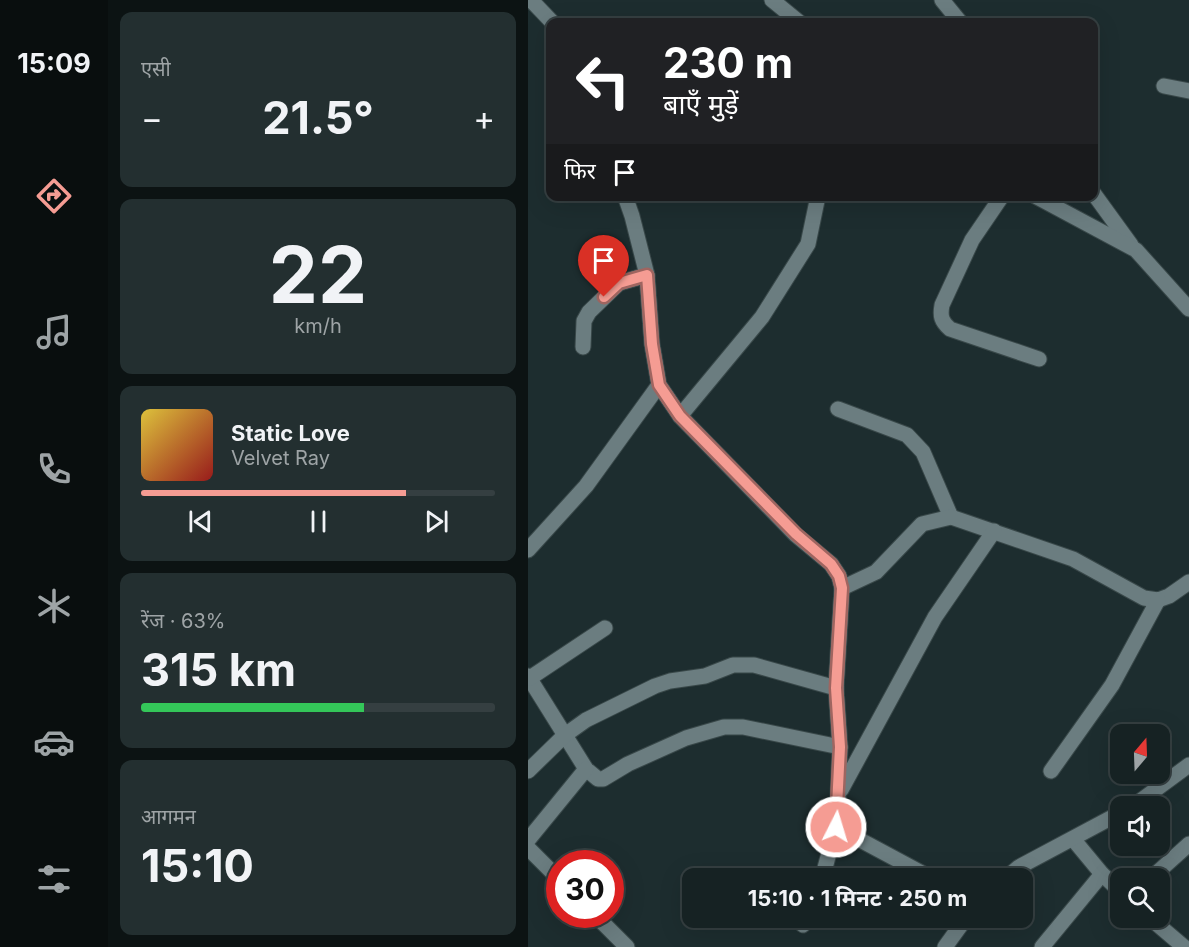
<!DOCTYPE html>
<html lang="hi">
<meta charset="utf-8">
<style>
body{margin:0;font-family:Inter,"Noto Sans Devanagari",sans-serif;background:#232f30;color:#f1f3f6;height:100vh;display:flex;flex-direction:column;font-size:22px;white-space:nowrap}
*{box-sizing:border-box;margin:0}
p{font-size:20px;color:#9ea4a6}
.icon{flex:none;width:33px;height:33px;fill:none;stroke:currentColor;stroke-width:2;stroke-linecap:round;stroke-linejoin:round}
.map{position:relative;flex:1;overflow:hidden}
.details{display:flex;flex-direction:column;gap:12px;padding:12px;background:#0c1313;width:420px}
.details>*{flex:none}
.hud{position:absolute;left:18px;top:18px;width:552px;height:183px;border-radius:12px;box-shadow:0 6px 24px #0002,0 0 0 2px #353f41;background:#202124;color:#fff;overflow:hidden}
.needle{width:39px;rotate:19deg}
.tools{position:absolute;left:582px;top:724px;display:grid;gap:12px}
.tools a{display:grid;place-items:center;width:60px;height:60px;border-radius:12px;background:#162223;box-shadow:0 6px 24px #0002,0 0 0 2px #353f41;font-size:30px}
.speed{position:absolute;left:18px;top:850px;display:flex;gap:12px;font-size:30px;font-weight:700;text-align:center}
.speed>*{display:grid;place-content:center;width:78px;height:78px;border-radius:50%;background:#162223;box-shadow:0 6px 24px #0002,0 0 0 2px #353f41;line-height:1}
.speed .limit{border:9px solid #d22;background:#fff;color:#111}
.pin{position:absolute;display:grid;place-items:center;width:51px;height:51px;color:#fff;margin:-62px -26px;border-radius:50% 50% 50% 0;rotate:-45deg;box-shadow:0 0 6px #0007}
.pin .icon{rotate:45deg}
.me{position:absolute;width:66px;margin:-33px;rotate:5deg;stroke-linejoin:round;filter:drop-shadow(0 0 4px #0008)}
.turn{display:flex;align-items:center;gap:21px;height:126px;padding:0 18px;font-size:27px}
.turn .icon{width:78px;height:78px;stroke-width:2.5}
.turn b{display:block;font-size:42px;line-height:51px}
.then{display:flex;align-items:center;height:57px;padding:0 18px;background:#0003;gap:12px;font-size:22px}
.big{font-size:45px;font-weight:700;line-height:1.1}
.details .tile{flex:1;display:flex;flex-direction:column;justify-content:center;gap:9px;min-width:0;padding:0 21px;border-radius:12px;background:#232f30}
.details .dial{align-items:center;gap:0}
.dial b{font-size:78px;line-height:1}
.song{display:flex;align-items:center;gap:18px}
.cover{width:72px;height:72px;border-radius:9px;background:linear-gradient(135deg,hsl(50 70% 55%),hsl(0 70% 35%))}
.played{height:6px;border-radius:3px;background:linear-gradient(90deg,#f59c93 75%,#353f41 75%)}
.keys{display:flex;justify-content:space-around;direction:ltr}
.heat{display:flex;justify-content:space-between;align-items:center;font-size:33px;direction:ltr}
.charge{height:9px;border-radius:4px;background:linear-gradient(90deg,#34c759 63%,#353f41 0)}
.trip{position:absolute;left:154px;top:868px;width:351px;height:60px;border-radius:12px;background:#162223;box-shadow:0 6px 24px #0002,0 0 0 2px #353f41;font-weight:700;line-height:60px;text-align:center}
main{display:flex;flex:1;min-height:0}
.dock{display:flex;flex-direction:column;width:108px;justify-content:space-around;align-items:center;background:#090e0e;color:#9ea4a6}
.dock .icon{width:42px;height:42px}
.dock .on{color:#f59c93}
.dock b{font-size:27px;color:#f1f3f6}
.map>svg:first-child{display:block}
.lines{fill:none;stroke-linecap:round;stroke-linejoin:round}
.minor-casing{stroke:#394849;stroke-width:17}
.minor{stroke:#6b7d80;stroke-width:15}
.route-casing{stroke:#9f6560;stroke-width:15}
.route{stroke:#f59c93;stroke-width:10}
</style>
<main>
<nav class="dock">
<b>15:09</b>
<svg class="icon on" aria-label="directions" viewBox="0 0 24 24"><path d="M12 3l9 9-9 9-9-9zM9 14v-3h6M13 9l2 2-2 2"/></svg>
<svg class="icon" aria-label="music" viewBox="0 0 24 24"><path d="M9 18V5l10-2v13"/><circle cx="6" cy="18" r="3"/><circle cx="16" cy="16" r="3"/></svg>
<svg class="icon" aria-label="phone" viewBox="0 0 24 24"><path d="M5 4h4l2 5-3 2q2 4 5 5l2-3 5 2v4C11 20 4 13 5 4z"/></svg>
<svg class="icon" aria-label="climate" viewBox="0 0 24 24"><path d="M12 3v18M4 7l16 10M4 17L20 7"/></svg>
<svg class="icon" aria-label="car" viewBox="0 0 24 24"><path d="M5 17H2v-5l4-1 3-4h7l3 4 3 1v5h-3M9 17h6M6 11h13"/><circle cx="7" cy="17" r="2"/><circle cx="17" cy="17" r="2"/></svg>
<svg class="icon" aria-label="filters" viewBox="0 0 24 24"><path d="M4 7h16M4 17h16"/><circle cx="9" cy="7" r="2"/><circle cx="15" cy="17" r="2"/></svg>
</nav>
<section class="details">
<div class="tile"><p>एसी</p>
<div class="heat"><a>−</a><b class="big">21.5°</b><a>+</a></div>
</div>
<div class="tile dial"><b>22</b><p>km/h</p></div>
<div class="tile">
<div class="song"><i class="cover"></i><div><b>Static Love</b><p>Velvet Ray</p></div></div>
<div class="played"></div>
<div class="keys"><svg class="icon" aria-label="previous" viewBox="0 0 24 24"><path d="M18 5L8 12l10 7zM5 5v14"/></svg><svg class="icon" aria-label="pause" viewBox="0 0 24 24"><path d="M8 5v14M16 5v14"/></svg><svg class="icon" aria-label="next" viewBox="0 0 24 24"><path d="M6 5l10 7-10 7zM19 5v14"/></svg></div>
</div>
<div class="tile"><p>रेंज · 63%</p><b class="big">315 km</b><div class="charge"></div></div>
<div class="tile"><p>आगमन</p><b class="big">15:10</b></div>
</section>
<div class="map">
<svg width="661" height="947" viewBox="0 0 661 947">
<rect width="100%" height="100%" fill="#1d2d2f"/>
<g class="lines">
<g class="minor-casing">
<g id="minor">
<polyline points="3,0 24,22"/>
<polyline points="244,0 271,22"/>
<polyline points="414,0 432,22"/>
<polyline points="636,86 661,91"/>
<polyline points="566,194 603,245"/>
<polyline points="97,196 104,216 119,275 124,344 131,385 152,416 268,535 303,564 311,576 314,588 308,688 312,747 310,796 308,827 294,879"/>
<path d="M474,196L444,240L414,305C412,316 413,321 422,329L511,359"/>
<polyline points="507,196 608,250 661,309"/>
<polyline points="55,347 56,321 61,312 91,283 119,275"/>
<polyline points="310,409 379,435 395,452 423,517"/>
<polyline points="152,416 234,317 280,244 290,196"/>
<polyline points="0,550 58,486 131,385"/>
<polyline points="314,588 348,572 394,524 423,517 545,559 616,598 630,600 641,596 661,582"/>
<polyline points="0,676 58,769 70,779 75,779 100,764 158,738 196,727 215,727 312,747"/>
<polyline points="2,678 77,628"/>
<polyline points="0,771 37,735 58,720 127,686 142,681 177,676 205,665 226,665 308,688"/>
<polyline points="523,771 584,685 630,600"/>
<polyline points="313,790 407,617 466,531"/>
<polyline points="604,807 661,765"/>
<polyline points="308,827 405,879"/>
<polyline points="545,839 574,874 592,891"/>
<polyline points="0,840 58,769"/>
<polyline points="0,848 32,880"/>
<polyline points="477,879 491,867 592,813"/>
<polyline points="622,879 661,844"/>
<polyline points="67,915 99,947"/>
<polyline points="622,918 656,947"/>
<polyline points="275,925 278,918"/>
<polyline points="417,947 438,918"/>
<polyline points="514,947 574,874"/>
</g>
</g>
<use href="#minor" class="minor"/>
</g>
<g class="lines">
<g class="route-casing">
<polyline id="route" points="76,297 91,283 119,275 124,344 131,385 152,416 268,534 303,564 311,576 314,588 308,688 312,747 308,827"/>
</g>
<use href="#route" class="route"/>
</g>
</svg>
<div class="tools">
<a><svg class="needle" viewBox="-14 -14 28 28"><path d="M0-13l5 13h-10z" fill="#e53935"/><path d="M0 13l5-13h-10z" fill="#9ea4a6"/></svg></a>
<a><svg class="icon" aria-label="sound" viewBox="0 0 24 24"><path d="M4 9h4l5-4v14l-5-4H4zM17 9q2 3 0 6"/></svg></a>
<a><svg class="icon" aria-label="search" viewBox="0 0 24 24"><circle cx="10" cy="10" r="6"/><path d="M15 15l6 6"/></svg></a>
</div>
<div class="speed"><div class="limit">30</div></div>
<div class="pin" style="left:76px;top:297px;background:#d93025"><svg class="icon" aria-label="arrive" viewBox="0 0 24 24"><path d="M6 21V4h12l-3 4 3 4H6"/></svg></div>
<svg class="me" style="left:308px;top:827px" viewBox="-20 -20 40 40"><circle r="17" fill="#f59c93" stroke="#fff" stroke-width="3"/><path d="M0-11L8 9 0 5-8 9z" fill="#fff"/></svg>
<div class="trip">15:10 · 1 मिनट · 250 m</div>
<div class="hud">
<div class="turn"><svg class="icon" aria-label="left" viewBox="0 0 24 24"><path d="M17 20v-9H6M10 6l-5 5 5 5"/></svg><div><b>230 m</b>बाएँ मुड़ें</div></div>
<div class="then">फिर<svg class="icon" aria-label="arrive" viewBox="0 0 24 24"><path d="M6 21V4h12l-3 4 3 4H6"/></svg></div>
</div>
</div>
</main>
